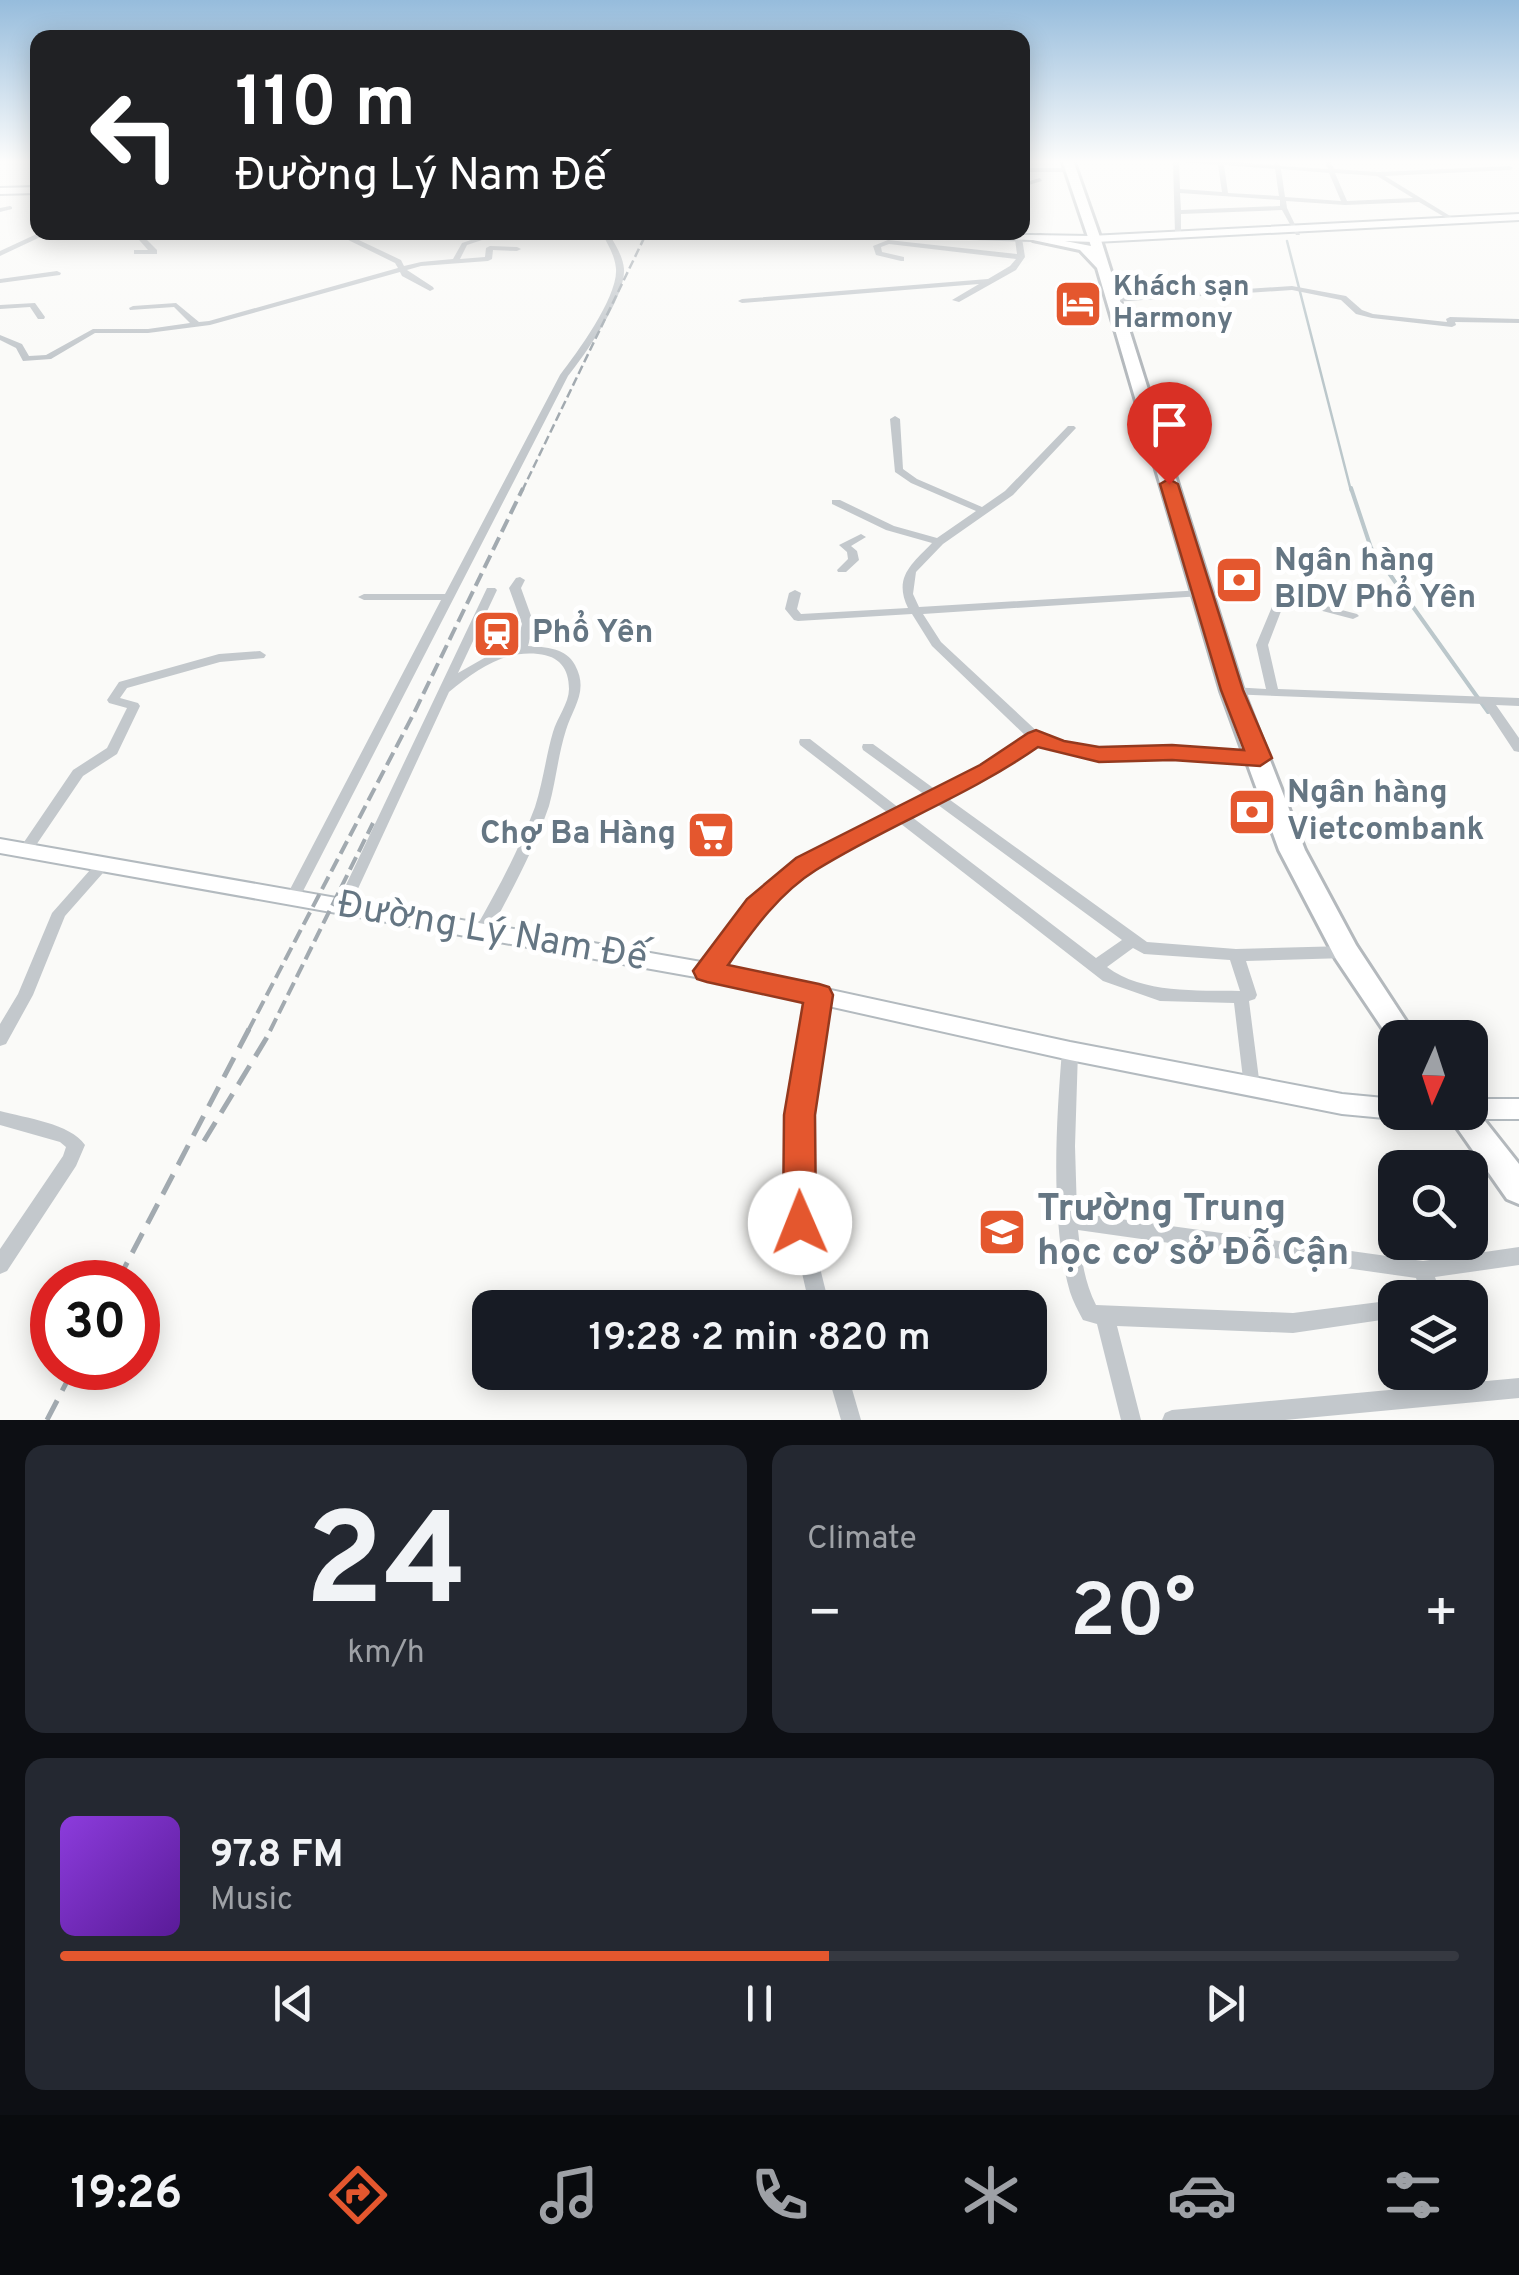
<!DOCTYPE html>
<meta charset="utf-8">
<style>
body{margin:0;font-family:Overpass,sans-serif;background:#242831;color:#f1f3f6;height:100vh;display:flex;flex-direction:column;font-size:38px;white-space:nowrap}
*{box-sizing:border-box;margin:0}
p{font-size:32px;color:#9ea1a6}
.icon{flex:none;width:55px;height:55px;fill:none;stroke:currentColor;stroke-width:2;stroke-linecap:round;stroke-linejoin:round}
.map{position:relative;height:1420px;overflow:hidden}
.panel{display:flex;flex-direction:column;gap:25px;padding:25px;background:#0d0f14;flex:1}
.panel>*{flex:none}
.hud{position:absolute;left:30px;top:30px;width:1000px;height:210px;border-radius:20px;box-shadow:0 5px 25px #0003;background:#202124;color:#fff;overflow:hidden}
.needle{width:65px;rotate:183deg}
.controls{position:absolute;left:1378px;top:1020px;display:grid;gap:20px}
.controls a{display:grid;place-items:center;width:110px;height:110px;border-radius:20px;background:#171b24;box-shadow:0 5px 25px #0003;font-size:50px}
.speed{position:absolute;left:30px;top:1260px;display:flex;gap:20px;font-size:50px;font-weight:700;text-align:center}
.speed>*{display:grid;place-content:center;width:130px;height:130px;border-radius:50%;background:#171b24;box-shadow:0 5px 25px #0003;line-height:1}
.speed .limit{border:15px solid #d22;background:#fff;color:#111}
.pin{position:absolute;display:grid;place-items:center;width:85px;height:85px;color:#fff;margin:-102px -42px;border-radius:50% 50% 50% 0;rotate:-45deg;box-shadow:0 0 10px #0007}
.pin .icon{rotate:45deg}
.me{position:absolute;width:110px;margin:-55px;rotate:359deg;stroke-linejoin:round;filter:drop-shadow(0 0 8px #0008)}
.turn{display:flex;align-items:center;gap:35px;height:210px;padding:0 40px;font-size:45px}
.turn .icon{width:130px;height:130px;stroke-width:2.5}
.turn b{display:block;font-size:70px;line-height:85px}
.big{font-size:75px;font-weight:600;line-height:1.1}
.panel .card{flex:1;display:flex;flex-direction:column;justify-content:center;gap:15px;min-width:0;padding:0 35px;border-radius:20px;background:#242831}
.panel .dial{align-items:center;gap:0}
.dial b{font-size:130px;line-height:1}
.song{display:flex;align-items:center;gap:30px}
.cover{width:120px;height:120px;border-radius:15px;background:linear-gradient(135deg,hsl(270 70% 55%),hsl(270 70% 35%))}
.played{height:10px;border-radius:5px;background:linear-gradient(90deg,#e4572e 55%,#363941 55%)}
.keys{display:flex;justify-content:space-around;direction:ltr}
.heat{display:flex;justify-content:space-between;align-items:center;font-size:55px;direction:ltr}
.panel .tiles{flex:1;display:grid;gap:25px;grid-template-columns:1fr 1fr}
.card:last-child{grid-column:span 2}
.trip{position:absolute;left:472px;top:1290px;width:575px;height:100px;border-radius:20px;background:#171b24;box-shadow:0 5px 25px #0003;font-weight:600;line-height:100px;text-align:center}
.tabs{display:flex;height:160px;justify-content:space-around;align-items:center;background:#090b0e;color:#9ea1a6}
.tabs .icon{width:70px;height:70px}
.tabs .on{color:#e4572e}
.tabs b{font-size:45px;color:#f1f3f6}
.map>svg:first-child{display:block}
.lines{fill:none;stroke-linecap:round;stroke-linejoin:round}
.stream-far1{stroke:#bbc7cb;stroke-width:2.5}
.stream{stroke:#bbc7cb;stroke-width:4}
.secondary-casing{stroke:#b3babf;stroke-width:4}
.highway-casing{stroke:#b4b9bd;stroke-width:6}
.street{fill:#c3c8cc;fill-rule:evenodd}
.secondary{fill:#fff;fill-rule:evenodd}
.highway{fill:#fff;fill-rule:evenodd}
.rail-far2{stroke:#a2aab0;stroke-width:2.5;stroke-dasharray:9 4;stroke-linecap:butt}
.rail-far1{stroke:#a2aab0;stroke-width:4;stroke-dasharray:14 6;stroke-linecap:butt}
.rail{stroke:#a2aab0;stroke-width:5;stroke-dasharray:22 11;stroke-linecap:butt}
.route{fill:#e4572e;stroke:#94391e;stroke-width:2.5}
.labels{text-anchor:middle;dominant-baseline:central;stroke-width:10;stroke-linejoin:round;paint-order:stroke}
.far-poi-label{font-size:28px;font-weight:bold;fill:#657683;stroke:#fff;text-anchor:start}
.poi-label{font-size:32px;font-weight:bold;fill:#657683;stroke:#fff;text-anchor:start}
.near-street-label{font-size:38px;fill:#657683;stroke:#fff}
.near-poi-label{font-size:38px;font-weight:bold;fill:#657683;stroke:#fff;text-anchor:start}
</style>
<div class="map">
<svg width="1519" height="1420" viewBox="0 0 1519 1420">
<rect width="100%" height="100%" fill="#fafaf8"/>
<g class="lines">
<polyline class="stream-far1" points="1287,241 1351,491"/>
<polyline class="stream" points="1351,488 1371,548 1488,712"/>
<g class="secondary-casing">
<g id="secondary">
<polygon points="38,187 38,193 0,194 0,188"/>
<polygon points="1519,214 1519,220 1095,242 875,235 871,232 1090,236"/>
<polygon points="0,839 707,963 1070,1042 1342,1094 1395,1099 1395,1112 1405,1112 1395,1119 1342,1114 1070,1060 707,979 0,853"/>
<polygon points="1470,1099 1519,1099 1519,1119 1470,1119 1461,1116 1460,1112 1470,1112"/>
</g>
</g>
<g class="highway-casing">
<g id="highway">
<polygon points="1062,160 1073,160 1100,237 1243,691 1305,850 1356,945 1417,1038 1395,1038 1395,1047 1336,959 1279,850 1221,691 1097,268 1080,250 1033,240 1039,236 1091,246"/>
<polygon points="1470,1102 1519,1164 1519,1204 1507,1199 1446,1112 1470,1112"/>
</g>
</g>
<g class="street">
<path d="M1170,160H1206L1274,165L1277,161L1280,166L1328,169L1324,160H1330L1334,169L1378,172L1510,166L1513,168L1510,170L1385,176L1455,219V221L1453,222L1419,202L1345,205L1286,201L1287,208L1300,235H1296L1282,210L1181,214V233L1178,235L1175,233L1173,162ZM1179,162L1218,165L1222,192L1180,189ZM1224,165L1275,169L1279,196L1228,193ZM1281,169L1329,173L1341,201L1285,197ZM1335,173L1377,176L1413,198L1347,201ZM1180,193L1280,200V206L1181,210Z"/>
<polygon points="1022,168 1070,168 1073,170 1070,172 1022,172"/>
<polygon points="1040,178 1042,181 1022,187 1022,183"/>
<polygon points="10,206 12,207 12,209 0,212 0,208"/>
<polygon points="41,232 51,232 0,256 0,251"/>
<polygon points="132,232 139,232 157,250 157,254 134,254 134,250 148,250"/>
<polygon points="332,232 342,232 401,260 404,266 421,262 453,259 462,243 480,237 480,232 486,232 485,239 467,245 460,259 485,257 486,248 490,246 517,247 521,249 517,251 493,250 492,259 488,261 421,266 407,270 433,287 434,289 430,291 402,276 400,272 210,325 148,333 95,333 51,359 23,361 16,348 0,340 0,335 22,344 29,356 46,355 93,329 148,329 190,323 174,307 130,310 129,308 133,306 176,303 199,322 209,321 398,268 395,263"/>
<path d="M601,232H608C615,244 623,256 624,269C626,296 585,355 568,376L300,897L298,901H288L286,897L441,600H364L358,597L364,594H445L560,375C577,353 618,297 616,269C615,256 608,244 601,232Z"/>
<polygon points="1014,232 1021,232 1025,257 1016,270 959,302 952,300 979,284 742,303 738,301 742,299 988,279 1010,266 1016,259 889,244 881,247 882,252 904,257 904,261 901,261 876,255 873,246 888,240 1017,254"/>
<polygon points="57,271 61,273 60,275 0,283 0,279"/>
<polygon points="1292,286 1346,296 1362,310 1373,314 1447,322 1446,319 1450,317 1519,319 1519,323 1455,322 1456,325 1452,327 1372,318 1356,314 1341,300 1292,290 1113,302 1109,300 1113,298"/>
<polygon points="35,303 45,317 44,319 38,319 30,307 0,309 0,305"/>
<path d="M895,416L900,419L903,469L917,479L982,507L1005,491L1068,426H1074L1076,428L1013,495L943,544L916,572L913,594L919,607L1202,590L1208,593L1202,596L923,614L941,642L1041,735L1062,744L1099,750L1172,748L1265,755L1267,758L1260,762C1232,760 1203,757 1175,756C1126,755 1084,764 1037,743L1011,762L946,797L1147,942L1236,949L1346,946L1351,948L1354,952L1351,956L1346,958L1246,961L1257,995L1255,999L1249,1001L1260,1087L1258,1092L1252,1094L1246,1092L1244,1087L1234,1003L1160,1001L1103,981L896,820C854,840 810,862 776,895C751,918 732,947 713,975L707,977L701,975L699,971C747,892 805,851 888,813L800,745L799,742L800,739H810L899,808L925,795L863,750L862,747L863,744H873L936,790L1001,756L1028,738L932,646L912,614L798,621L794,620L785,609L789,593L795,590L801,593L797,609L801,614L908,608C893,577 912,564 932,543L886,530L832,504V500H840L894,526L937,538L976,511L911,483L895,472L890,419ZM934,802L1122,940L1096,958L908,814ZM1133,948L1144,954L1230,960L1240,991C1197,990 1143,994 1107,967Z"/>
<polygon points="861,534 866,537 851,546 857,551 859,560 846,572 838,572 837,570 848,559 847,552 839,545"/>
<path d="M520,577L525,580L521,588L534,624L528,646C546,647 566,648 575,665C589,691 573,707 566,730C558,755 556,781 549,806C534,850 512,890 490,931L487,935L482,937L477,935L474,931C497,891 519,850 535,807C543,782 546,756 553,732C557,718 569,703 569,689C569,668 559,656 538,654C503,650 475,671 449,692L350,906L348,910L343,911L338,910L336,906L487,588H495L497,590L458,673L493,653L516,647L522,624L509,588L516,578Z"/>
<polygon points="1292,597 1357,614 1359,616 1353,619 1292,603 1283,606 1268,645 1278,689 1519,698 1519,706 1496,705 1519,738 1519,752 1514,751 1483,704 1228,694 1226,691 1228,688 1232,687 1266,689 1256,645 1274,602"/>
<polygon points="260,651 266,655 264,658 220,662 127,688 120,698 138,703 140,706 117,754 83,776 30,854 20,854 18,851 20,848 73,770 107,748 127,708 109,703 107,700 119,682 219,654"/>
<polygon points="103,860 108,861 110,865 65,916 33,995 6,1044 0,1046 0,1024 18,994 52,913 98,861"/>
<polygon points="819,989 825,991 827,995 808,1115 807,1216 830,1308 810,1308 789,1216 790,1115 811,995 813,991"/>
<path d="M1070,1044L1076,1046L1078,1051L1075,1146L1077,1213L1423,1261L1519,1247V1265L1435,1277L1440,1292L1437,1298H1417L1420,1291L1416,1278L1078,1230C1081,1256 1084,1281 1096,1305L1293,1313L1395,1300V1318L1293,1333L1117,1326L1141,1420H1121L1097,1324L1083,1320C1078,1311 1073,1301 1070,1292C1050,1224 1056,1122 1062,1051L1064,1046Z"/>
<path d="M0,1111C25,1118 70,1123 85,1145L76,1166L7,1271L0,1274V1249L63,1156L66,1147L60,1142L0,1125Z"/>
<polygon points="827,1372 847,1372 861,1420 841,1420"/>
<polygon points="1519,1378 1519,1398 1285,1420 1162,1420 1165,1413 1172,1410"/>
</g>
<use href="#secondary" class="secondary"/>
<use href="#highway" class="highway"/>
<polyline class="rail-far2" points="522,491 647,232"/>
<g class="rail-far1">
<polyline points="248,1031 414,713 523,488"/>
<polyline points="270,1031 373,823"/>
</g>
<g class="rail">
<polyline points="204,1141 272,1029"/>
<polyline points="117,1282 249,1029"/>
<polyline points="47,1420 74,1368"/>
</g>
</g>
<linearGradient id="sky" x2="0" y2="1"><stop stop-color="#96bcdc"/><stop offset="0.45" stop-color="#fdfdfc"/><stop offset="1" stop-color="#fdfdfc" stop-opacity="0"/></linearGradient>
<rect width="1519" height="359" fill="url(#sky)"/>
<path class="route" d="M1169,479L1178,484L1243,690L1272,758L1260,766L1172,760L1099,762L1038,747C968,796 888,825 816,870C779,893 753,930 728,965L819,984L829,987L833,995L815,1115L816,1223L811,1234L800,1239L788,1234L783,1223L784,1115L803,1003L707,982L697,979L693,971L747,899L796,858L980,765L1028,733L1036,730L1064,741L1099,747L1172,745L1244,750L1221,690L1160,484Z"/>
<defs>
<g id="hotel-square" transform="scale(2.5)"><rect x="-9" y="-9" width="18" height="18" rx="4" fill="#e4572e" stroke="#fff"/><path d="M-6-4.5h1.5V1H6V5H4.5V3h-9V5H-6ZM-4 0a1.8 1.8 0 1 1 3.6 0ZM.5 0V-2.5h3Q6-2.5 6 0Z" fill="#fff"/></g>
<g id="bank-square" transform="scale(2.5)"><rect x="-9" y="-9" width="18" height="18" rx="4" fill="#e4572e" stroke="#fff"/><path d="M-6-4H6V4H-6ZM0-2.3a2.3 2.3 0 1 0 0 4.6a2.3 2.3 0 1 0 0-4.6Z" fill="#fff"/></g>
<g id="station-square" transform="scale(2.5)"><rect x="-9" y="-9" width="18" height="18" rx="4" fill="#e4572e" stroke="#fff"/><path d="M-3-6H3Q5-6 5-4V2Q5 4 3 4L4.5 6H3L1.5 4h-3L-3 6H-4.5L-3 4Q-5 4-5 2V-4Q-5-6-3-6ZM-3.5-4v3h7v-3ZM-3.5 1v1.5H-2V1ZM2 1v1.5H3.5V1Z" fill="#fff"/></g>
<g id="supermarket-square" transform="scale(2.5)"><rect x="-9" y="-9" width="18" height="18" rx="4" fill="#e4572e" stroke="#fff"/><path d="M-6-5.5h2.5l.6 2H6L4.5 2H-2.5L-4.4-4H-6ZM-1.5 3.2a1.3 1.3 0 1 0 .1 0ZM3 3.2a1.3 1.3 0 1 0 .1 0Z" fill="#fff"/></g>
<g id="school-square" transform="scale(2.5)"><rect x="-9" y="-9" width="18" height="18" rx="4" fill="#e4572e" stroke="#fff"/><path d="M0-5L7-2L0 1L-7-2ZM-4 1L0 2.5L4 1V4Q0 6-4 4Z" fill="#fff"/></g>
</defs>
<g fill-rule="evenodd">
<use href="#hotel-square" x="1078" y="304"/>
<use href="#bank-square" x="1239" y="580"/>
<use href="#station-square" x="497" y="634"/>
<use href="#bank-square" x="1252" y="812"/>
<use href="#supermarket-square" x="711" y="835"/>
<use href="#school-square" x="1002" y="1232"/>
</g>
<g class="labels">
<g class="far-poi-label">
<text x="1113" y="288">Khách sạn<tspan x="1113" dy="32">Harmony</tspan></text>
</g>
<g class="poi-label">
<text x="1274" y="562">Ngân hàng<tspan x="1274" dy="37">BIDV Phổ Yên</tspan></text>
<text x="532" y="634">Phổ Yên</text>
<text x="1287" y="794">Ngân hàng<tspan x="1287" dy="37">Vietcombank</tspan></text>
<text x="676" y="835" text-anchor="end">Chợ Ba Hàng</text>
</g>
<g class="near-street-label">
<text transform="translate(492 933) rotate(10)">Đường Lý Nam Đế</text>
</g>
<g class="near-poi-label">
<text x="1037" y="1210">Trường Trung<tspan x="1037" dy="44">học cơ sở Đỗ Cận</tspan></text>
</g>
</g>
</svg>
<div class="controls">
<a><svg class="needle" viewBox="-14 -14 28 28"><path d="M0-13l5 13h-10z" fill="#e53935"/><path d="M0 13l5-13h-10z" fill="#9ea1a6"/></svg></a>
<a><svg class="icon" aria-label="search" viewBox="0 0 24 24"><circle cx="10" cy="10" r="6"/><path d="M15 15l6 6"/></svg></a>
<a><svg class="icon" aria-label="layers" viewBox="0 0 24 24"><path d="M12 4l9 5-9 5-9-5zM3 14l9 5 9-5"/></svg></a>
</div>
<div class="speed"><div class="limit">30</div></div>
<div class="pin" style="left:1169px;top:484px;background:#d93025"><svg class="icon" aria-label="arrive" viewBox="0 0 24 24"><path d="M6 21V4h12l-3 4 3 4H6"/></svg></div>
<svg class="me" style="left:800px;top:1223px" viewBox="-20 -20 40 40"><circle r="19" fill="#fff"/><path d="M0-13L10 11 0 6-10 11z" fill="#e4572e"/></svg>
<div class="trip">19:28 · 2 min · 820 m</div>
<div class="hud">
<div class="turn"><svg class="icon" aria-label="left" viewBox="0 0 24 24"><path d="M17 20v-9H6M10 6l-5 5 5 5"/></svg><div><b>110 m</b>Đường Lý Nam Đế</div></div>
</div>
</div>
<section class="panel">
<div class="tiles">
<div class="card dial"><b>24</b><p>km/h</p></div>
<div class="card"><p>Climate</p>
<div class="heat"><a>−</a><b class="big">20°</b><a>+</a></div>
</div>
<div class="card">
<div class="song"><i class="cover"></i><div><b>97.8 FM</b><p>Music</p></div></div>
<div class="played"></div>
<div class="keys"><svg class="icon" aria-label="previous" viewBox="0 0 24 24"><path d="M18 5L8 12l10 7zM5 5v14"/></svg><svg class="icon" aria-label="pause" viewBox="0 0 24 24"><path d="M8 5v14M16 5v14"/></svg><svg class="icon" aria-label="next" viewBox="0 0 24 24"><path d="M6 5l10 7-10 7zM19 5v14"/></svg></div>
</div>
</div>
</section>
<nav class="tabs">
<b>19:26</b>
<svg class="icon on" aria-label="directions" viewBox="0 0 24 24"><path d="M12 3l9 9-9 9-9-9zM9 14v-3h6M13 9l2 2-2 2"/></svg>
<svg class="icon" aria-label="music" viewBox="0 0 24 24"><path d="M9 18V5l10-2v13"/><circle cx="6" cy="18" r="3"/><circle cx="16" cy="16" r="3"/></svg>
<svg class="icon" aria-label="phone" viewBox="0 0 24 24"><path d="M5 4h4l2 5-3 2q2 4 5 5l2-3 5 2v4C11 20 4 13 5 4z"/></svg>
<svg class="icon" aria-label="climate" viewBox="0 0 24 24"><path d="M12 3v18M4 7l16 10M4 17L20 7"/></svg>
<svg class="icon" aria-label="car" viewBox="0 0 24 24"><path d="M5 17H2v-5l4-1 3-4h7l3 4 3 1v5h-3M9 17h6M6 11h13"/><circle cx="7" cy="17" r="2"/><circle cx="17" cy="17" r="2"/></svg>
<svg class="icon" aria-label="filters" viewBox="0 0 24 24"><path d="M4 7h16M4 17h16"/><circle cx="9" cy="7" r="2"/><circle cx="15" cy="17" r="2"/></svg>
</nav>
